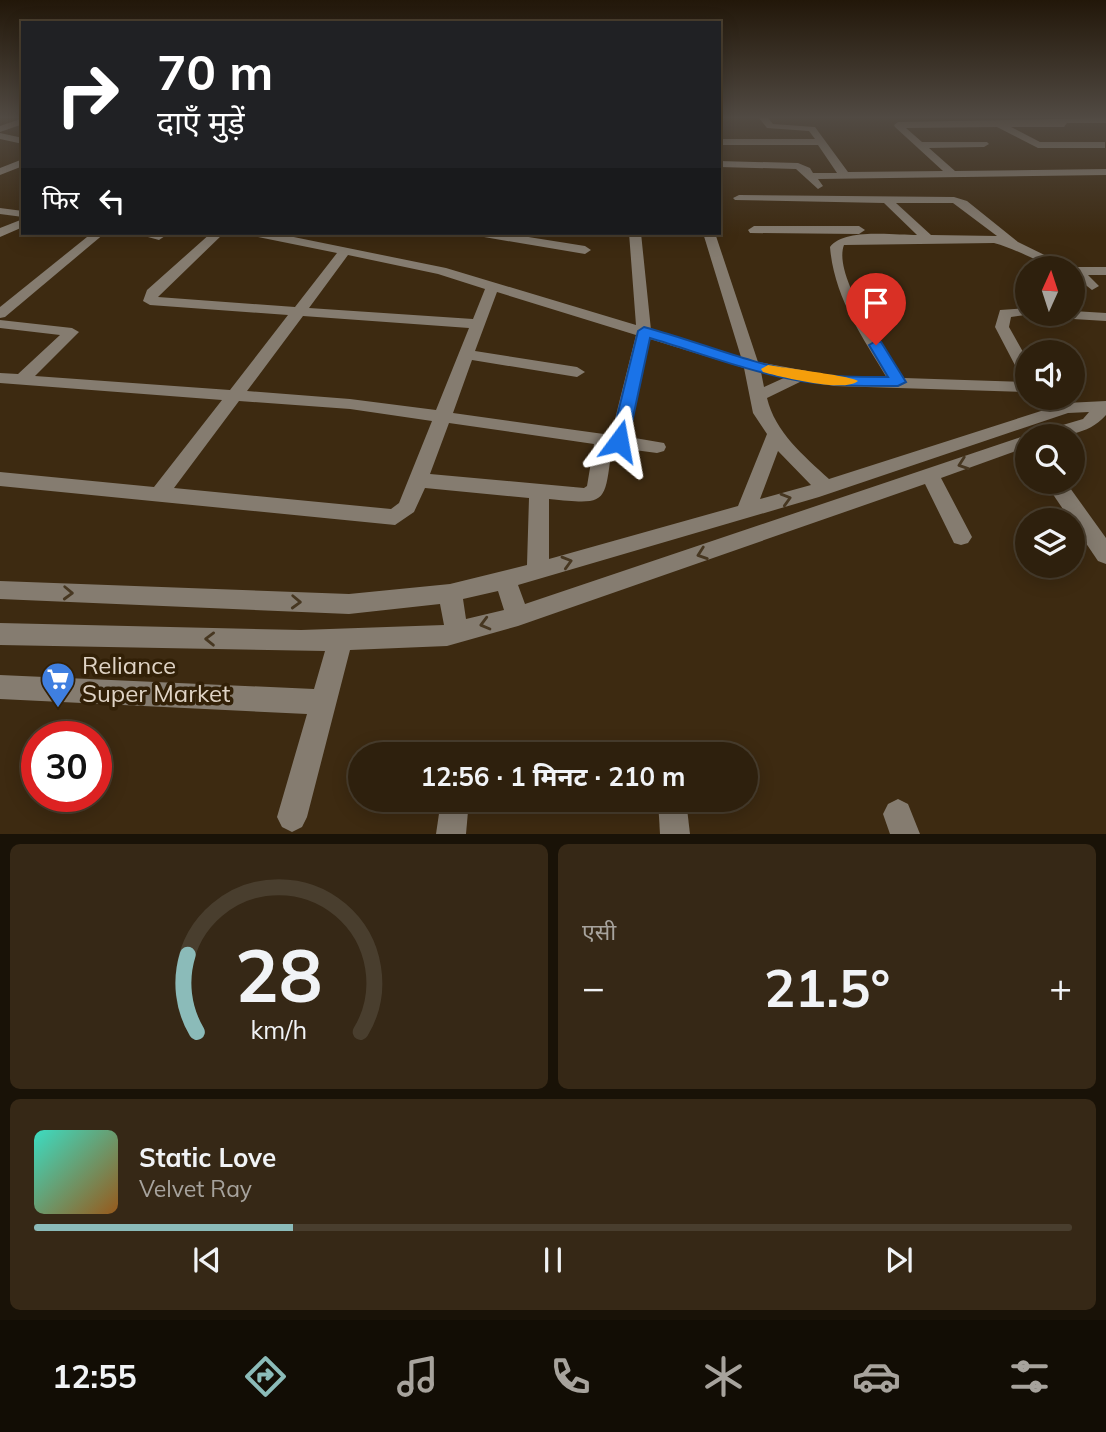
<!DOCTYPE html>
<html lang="hi">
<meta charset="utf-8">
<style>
body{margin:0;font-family:Mulish,"Noto Sans Devanagari",sans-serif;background:#362816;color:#f1f3f6;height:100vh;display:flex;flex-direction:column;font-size:26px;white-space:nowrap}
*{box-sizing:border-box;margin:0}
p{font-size:23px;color:#a7a39d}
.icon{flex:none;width:38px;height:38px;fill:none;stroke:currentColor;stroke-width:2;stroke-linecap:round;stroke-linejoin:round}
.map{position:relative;height:834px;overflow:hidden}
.panel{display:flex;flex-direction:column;gap:10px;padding:10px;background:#191207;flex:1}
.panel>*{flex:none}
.guide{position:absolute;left:21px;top:21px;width:700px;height:214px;border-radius:0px;box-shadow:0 4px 18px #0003,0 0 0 2px #493e2e;background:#202124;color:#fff;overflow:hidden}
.needle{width:46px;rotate:3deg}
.buttons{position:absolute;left:1015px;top:256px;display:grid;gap:14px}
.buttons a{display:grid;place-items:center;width:70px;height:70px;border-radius:50%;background:#2e200d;box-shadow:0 4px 18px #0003,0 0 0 2px #493e2e;font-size:35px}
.speed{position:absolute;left:21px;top:721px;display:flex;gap:14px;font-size:35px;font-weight:700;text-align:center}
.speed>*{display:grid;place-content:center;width:91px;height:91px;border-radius:50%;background:#2e200d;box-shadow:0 4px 18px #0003,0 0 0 2px #493e2e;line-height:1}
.speed .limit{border:10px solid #d22;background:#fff;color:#111}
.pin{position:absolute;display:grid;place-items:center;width:60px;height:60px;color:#fff;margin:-72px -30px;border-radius:50% 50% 50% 0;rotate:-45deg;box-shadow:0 0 7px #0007}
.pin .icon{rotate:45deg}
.me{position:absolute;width:77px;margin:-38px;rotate:13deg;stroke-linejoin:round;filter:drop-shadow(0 0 5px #0008)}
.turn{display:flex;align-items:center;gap:24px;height:147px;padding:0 21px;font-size:32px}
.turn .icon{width:91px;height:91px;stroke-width:2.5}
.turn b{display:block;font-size:49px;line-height:60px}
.then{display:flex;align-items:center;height:66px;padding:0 21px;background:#0003;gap:14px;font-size:26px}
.big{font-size:52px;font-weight:700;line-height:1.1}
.panel .card{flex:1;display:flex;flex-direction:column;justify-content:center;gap:10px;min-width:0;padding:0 24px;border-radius:10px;background:#362816}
.panel .dial{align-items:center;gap:0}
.dial svg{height:182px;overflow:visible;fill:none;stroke:#493e2e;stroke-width:7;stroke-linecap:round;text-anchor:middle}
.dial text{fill:#f1f3f6;stroke:none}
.song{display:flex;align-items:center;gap:21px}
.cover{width:84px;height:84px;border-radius:10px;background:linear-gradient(135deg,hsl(170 70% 55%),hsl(30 70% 35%))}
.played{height:7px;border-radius:4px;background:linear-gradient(90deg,#8bbbb9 25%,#493e2e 25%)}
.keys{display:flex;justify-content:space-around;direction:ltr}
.heat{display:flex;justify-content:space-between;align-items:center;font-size:38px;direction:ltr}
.panel .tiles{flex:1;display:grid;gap:10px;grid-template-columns:1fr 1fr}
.card:last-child{grid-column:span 2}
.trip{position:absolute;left:348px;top:742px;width:410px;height:70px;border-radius:35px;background:#2e200d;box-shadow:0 4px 18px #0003,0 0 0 2px #493e2e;font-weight:700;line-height:70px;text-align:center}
.tab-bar{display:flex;height:112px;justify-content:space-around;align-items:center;background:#120d05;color:#a7a39d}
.tab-bar .icon{width:49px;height:49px}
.tab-bar .on{color:#8bbbb9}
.tab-bar b{font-size:32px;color:#f1f3f6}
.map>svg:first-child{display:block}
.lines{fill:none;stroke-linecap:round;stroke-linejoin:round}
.minor{fill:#857c70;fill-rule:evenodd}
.oneway{stroke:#473721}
.route{fill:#1a73e8;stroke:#114b97;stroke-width:2}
.slow{fill:#f59e0b}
.labels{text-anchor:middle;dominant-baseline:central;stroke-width:7;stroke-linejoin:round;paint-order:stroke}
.near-poi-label{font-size:24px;fill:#dfd3c5;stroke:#322007;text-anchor:start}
</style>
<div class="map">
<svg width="1106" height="834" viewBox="0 0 1106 834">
<rect width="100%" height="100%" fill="#3d2a11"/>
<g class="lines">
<g class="minor">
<polygon points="23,118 23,124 0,132 0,126"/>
<polygon points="759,118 768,118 773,124 815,127 848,172 943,171 895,127 894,125 898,122 1106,118 1106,123 1067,123 1064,127 1011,127 1040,142 1105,142 1105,148 1038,148 997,127 906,128 922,142 987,142 989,144 984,147 929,148 955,171 1106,169 1106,175 818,179 823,186 818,189 796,169 719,167 719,161 798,163 810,168 813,173 837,173 818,145 719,145 719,139 815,139 809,131 767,128"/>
<polygon points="0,133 23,138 23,144 0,139"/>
<polygon points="23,159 23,166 0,175 0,168"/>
<path d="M739,195L954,197L967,201L1018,242L1071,268C1044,268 1021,250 994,243L844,245C832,276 887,351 904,378L1027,382V392L834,386L804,380L767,398C775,432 804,456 829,479L1066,403L1106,401V415C1087,436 1063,436 1036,436L1039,432L1083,419L1089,412L1068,413L819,497L518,585L525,604L1021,437L1030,436H1027V447L941,478L972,537L968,543L961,545L954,543L925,484L518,626L447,646L350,650L307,817L302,827L292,832L282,827L277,817L307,714L0,699V675L314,689L325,651L0,645V623L301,630L444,625L440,604L349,614L0,599V581L349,594L450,584L527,565L529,498L425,488L414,512L395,525L0,486V472L154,487L222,400L0,383V373L18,374L60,335L0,328V320L72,328L79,332L35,376L230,390L288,315L150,305L143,301L147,290L211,233H224L158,297L295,307L337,253L258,237L252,233H274L446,268L636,325L629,233H641L651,330L741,357L703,233H715L758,362L834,376L887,378C862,336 834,297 830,247C844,228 895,235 917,235L884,203L735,200L733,198ZM896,203H953L997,236L931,235ZM348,255L438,274L485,289L473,319L309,308ZM497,292L636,335L611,435L453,413L472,360L577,377L585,372L577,367L475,351ZM303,316L469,328L436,410L350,399L247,391ZM650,339L744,368L753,413L767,434L738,506L549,559V499C609,505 604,504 612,447L657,453L664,451L666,447L664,443L629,437ZM761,372L786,377L764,387ZM239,401L350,409L432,421L399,503L391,509L174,488ZM449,423L594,444L587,486L584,488L430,474ZM778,451L811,485L760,499ZM498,591L504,610L466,619L463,599Z"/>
<polygon points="0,208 23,211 23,217 0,214"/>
<polygon points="23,219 23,227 0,237 0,228"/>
<polygon points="754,226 859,226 865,230 859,234 750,233 748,230"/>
<polygon points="92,233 105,233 5,317 0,318 0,307"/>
<polygon points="133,233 161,233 165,236 159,240"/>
<polygon points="478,233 504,233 585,246 591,250 585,254 484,237"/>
<polygon points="1106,267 1106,275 1088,275 1099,286 1092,290 1073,275 1073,268 1076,267"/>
<polygon points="1027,308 1027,313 1073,313 1073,311 1106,313 1106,321 1040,317 1033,314 1011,317 1009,327 1027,359 1027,378 1019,373 995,327 1000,310"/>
<polygon points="1044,481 1065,481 1106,538 1106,564 1098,561"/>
<polygon points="898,799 908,804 920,834 890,834 883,814 888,804"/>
<polygon points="441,800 469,800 466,834 436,834"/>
<polygon points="658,800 686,800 690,834 660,834"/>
</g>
</g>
<defs><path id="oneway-chevron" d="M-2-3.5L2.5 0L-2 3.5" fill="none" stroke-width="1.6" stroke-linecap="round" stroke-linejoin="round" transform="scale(1.75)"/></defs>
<g class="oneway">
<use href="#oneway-chevron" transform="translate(963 464) rotate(161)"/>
<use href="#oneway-chevron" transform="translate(786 499) rotate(-16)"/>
<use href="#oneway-chevron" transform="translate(702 554) rotate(161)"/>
<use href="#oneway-chevron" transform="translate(567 562) rotate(-16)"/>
<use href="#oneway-chevron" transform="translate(68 593) rotate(2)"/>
<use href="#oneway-chevron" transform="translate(296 602) rotate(2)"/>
<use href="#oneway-chevron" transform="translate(485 624) rotate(165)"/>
<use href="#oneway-chevron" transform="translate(210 639) rotate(-179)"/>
</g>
<linearGradient id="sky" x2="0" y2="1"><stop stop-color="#221709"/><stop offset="0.5" stop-color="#514a43"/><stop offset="1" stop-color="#514a43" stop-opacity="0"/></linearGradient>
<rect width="1106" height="235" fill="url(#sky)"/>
<path class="route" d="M644,327C697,341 747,363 801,372C830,377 859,377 888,377L869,345L876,341L881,342L906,382L898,386C866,386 833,386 801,381C749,372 700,353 650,338L628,441L619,446L611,441L638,331Z"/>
<path class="slow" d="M768,365C784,368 852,376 858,381C845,393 781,377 763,372L761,369Z"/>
<defs>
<g id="supermarket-pin" transform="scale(1.75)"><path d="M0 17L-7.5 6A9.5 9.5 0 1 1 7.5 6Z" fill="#3f7fe0" stroke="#322007"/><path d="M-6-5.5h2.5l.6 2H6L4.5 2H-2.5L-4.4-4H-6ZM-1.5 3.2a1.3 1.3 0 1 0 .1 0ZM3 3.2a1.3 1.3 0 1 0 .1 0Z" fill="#fff"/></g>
</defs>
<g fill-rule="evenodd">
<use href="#supermarket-pin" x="58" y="679"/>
</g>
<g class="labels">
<g class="near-poi-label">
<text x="82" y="665">Reliance<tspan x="82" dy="28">Super Market</tspan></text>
</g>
</g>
</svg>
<div class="buttons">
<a><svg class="needle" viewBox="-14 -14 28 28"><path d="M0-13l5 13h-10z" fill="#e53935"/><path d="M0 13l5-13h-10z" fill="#a7a39d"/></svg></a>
<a><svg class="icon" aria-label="sound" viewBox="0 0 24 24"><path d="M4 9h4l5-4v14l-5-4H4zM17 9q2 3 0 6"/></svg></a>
<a><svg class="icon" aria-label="search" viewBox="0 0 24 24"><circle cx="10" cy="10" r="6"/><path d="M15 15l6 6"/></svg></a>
<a><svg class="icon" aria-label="layers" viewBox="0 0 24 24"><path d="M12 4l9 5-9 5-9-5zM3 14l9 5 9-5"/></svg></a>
</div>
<div class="speed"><div class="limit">30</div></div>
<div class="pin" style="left:876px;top:345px;background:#d93025"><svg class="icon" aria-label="arrive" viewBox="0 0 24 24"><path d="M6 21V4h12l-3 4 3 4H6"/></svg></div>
<svg class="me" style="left:619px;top:441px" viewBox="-20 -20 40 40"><path d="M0-17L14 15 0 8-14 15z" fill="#1a73e8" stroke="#fff" stroke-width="4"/></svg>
<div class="trip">12:56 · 1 मिनट · 210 m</div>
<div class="guide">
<div class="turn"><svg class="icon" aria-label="right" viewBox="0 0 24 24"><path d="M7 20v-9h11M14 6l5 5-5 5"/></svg><div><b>70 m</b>दाएँ मुड़ें</div></div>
<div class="then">फिर<svg class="icon" aria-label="left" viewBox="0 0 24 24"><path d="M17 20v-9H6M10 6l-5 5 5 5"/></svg></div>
</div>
</div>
<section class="panel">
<div class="tiles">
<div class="card dial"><svg viewBox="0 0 100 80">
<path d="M14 69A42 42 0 1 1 86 69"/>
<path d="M14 69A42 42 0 0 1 10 35" stroke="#8bbbb9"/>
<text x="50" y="56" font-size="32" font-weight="700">28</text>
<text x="50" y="72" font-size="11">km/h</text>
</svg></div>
<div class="card"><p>एसी</p>
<div class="heat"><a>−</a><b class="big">21.5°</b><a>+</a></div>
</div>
<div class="card">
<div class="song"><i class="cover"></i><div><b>Static Love</b><p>Velvet Ray</p></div></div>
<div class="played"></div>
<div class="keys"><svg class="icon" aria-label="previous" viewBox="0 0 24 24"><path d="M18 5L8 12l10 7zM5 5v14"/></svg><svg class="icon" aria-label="pause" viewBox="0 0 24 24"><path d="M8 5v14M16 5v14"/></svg><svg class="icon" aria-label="next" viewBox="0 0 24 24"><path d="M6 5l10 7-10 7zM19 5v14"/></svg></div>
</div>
</div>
</section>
<nav class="tab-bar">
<b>12:55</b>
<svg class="icon on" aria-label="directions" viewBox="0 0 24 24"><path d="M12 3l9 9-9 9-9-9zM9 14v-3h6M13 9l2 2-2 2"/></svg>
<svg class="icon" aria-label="music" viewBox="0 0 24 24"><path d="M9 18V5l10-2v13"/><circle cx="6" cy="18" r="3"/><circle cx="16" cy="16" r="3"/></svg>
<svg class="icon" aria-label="phone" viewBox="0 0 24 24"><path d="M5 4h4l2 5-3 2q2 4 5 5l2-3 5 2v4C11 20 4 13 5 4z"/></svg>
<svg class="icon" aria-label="climate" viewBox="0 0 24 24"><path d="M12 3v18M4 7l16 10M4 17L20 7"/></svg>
<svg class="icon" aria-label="car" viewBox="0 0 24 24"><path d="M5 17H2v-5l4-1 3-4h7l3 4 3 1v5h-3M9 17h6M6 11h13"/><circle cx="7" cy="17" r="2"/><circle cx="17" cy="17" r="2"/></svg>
<svg class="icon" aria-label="filters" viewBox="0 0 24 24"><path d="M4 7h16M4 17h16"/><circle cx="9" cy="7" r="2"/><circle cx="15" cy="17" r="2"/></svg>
</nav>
